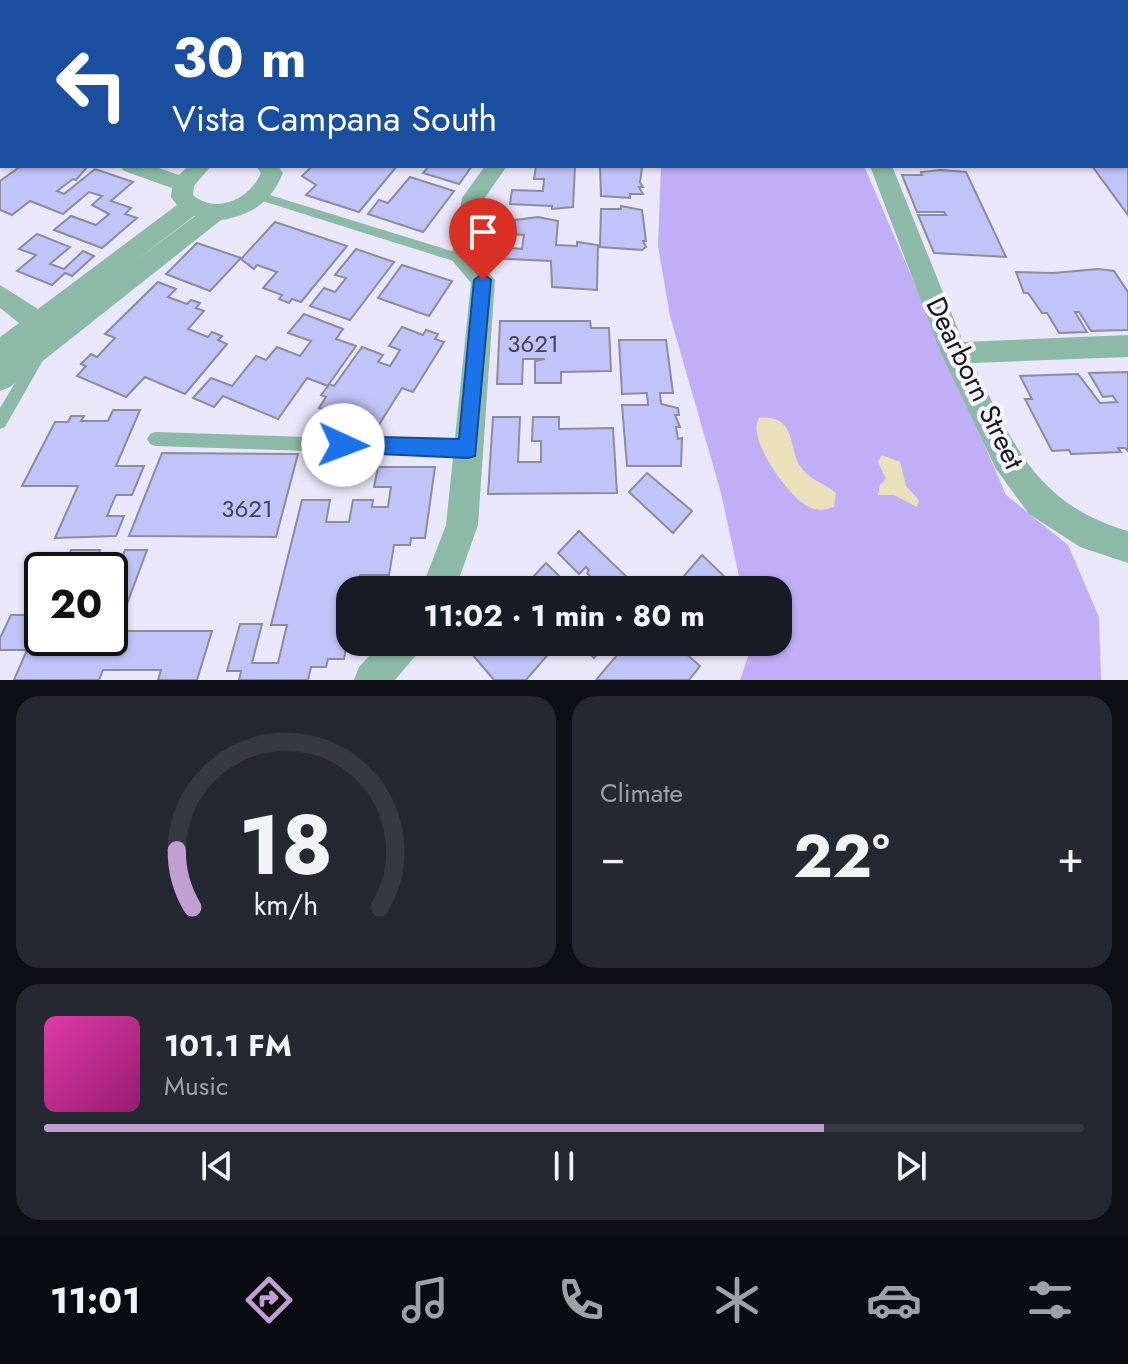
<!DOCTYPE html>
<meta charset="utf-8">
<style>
body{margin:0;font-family:Jost,sans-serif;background:#242831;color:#f1f3f6;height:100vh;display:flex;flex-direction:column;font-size:30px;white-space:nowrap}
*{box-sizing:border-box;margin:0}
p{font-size:26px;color:#9ea1a6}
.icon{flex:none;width:44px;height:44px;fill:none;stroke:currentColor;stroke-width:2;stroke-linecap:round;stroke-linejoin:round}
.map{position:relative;height:680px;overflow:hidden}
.details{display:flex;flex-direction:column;gap:16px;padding:16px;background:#0d0f14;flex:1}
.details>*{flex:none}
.top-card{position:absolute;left:0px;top:0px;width:1128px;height:168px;box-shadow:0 2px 6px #0004;background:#1a4fa0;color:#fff;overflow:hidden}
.speed{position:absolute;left:24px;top:552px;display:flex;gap:16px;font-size:40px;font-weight:700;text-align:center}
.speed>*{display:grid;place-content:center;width:104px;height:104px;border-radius:50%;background:#171b24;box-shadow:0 2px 6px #0004;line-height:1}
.speed .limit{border:4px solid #111;border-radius:12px;background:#fff;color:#111}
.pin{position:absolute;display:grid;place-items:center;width:68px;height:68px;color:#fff;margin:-82px -34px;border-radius:50% 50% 50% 0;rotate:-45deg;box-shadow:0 0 8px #0007}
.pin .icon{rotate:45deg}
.me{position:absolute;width:88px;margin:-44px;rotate:92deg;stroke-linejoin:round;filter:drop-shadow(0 0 6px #0008)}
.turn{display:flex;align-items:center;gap:28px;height:168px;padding:0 40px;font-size:36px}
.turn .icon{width:104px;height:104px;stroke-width:2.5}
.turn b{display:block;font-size:56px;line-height:68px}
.big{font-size:60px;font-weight:700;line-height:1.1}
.details .tile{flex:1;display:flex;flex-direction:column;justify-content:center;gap:12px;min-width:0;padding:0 28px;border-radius:24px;background:#242831}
.details .dial{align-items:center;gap:0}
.dial svg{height:208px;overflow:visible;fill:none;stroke:#363941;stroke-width:7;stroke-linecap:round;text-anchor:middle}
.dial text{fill:#f1f3f6;stroke:none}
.song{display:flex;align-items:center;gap:24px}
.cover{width:96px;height:96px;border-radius:12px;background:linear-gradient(135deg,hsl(320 70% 55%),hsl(320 70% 35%))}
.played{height:8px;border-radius:4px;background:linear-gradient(90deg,#c19fd3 75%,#363941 75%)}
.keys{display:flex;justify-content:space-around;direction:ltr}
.heat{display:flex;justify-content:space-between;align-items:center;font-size:44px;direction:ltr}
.details .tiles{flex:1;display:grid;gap:16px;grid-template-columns:1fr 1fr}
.tile:last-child{grid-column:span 2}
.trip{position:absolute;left:336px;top:576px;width:456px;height:80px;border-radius:24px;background:#171b24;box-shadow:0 2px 6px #0004;font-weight:700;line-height:80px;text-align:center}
.dock{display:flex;height:128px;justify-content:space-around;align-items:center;background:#090b0e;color:#9ea1a6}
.dock .icon{width:56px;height:56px}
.dock .current{color:#c19fd3}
.dock b{font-size:36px;color:#f1f3f6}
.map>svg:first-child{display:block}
.green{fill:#c0aff7}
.sand{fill:#eae1bb}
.building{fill:#c0c4f9;stroke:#8b8c9d;stroke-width:2}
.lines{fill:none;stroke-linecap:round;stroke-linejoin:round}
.lane{fill:#8cbaa7;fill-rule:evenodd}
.street{fill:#8cbaa7;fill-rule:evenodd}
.secondary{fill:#59a187;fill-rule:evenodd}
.route{fill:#1a73e8;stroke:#114b97;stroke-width:2}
.labels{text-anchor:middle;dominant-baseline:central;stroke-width:8;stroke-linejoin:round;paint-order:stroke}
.number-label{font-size:24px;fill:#404152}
.street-label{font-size:28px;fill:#16151b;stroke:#f8f6fe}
</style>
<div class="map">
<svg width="1128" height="680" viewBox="0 0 1128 680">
<rect width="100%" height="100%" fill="#ebe7fa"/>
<polygon class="green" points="661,166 864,166 1006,495 1068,545 1099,617 1101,680 740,680 753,642 778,642 778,590 742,590 721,493 670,316 658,246"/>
<g class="sand">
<path d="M759,418C797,414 788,448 800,466C810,481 825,483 836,493L834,507C825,510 818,511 809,507C789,498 746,438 759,418Z"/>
<polygon points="882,455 900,462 906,486 919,500 917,507 894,495 878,495 880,485 886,479 878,462"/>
</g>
<g class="building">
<polygon points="377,0 465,0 377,2"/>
<polygon points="934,0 1022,0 1024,2 936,2"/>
<polygon points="1035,0 1122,0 1125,2 1037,2"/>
<polygon points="1126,155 1128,157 1128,215 1092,166 1126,166"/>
<polygon points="21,166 88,166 76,180 73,179 57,191 64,194 95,169 133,182 111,201 131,208 125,214 137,218 102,248 54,230 71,216 96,225 109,214 92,205 102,196 89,192 63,214 30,201 12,215 0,210 0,181"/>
<polygon points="312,166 397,166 359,212 306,195 316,185 302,176"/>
<polygon points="429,166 472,166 459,184 423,173"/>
<polygon points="536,166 575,166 573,207 552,209 552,206 510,204 512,190 543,191 544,179 534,179"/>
<polygon points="600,166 639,166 642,168 640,182 643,187 639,187 643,194 630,194 630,198 601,196"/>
<polygon points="941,170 966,172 1006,257 934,253 918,215 946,215 944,212 917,212 902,175 922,175 921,172"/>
<polygon points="410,177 454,191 423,232 368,214 379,200 388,203"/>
<polygon points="621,206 642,210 646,241 643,241 646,247 642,250 600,247 601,209 621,209"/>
<polygon points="538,217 558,221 556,245 577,246 577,242 598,245 597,290 552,287 551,261 488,258 490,241 512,242 512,248 522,249 524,235 513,234 515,220"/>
<polygon points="275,222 347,246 301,302 292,299 289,303 279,299 282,295 263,288 277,272 257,265 254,269 241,259"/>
<polygon points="37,234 70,247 50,264 64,269 83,251 94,256 72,276 65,273 52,285 17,271 36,255 19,249"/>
<polygon points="197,243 241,258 210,291 166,274"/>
<polygon points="356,249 394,262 350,320 310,306 324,288 335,292 346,278 335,275"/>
<polygon points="402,265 452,281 429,316 378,298"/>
<polygon points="1098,269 1114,271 1128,292 1128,330 1091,331 1079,312 1075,312 1087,332 1059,333 1047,313 1042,313 1028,293 1024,293 1016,272 1053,273"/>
<polygon points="158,282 176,289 168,297 187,304 191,300 200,303 196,308 204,311 188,329 208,337 212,332 222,336 218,340 227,344 185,394 145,377 126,397 77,376 86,366 81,364 91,354 97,357 115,338 105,334"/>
<polygon points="304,314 343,329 336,339 356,346 329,384 334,386 362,347 383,355 378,362 390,366 400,350 389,346 402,327 423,335 426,330 438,334 435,339 444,342 413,392 402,388 375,431 319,408 326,397 321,395 328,386 307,378 278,419 223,396 214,407 193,398 211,378 232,386 256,356 266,360 277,347 300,356 311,341 288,333"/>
<polygon points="500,321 590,321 591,328 609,328 611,371 561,372 561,383 535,383 535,361 545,359 523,359 522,384 497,384"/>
<polygon points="619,340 666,340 673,393 660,393 661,404 678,408 679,415 675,415 680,427 676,427 678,439 682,438 681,466 627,466 622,405 648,405 647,393 622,394"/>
<polygon points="1128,372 1128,451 1125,448 1118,448 1121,452 1071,454 1069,450 1052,451 1025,399 1032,399 1020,376 1078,374 1100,403 1117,402 1113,396 1103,397 1089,373"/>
<polygon points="113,410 140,410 116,466 144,466 132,495 116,495 107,516 124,516 116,536 55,538 78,486 22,486 55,422 68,422 71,416 84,416 81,421 108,421"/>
<polygon points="493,417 520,417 518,462 541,462 541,441 532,441 533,417 559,417 559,429 613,428 617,493 488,494"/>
<polygon points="162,453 298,454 276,537 129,536"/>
<polygon points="378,467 435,467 425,538 411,538 410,545 394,545 389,575 360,575 357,590 350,590 350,625 344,659 328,659 326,667 311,667 308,680 239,680 241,671 227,671 240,624 262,624 252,663 278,663 287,625 271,625 302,500 330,500 326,522 349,522 353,500 373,500 372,507 388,507 391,487 374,487"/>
<polygon points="647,473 692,511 673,533 629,492"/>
<polygon points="579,531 630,580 622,590 598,590 603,584 599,580 596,583 587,573 589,570 586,567 579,574 558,553"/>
<polygon points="71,550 100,550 97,558 122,558 125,550 147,550 117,631 212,631 197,680 158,680 161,670 103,670 99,680 14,680 27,650 0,650 0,638 11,615 42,615 42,638 110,638 110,570 62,570"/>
<polygon points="702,555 726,578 716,590 672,590"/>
<polygon points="546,563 573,590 521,590"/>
<polygon points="471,642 511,642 516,647 520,642 558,643 526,680 494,680 466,647"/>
<polygon points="578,642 607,642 594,658"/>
<polygon points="628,642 673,642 700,666 689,680 596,680"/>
</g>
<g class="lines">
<g class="lane">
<polygon points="260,192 468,256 469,259 463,264 256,199 256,193"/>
<polygon points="39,349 44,351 46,355 5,427 0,429 0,408 34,351"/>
<polygon points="155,432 468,442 474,444 476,449 474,454 468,456 155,446 150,444 147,439 150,434"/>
</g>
<g class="street">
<polygon points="335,0 353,0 354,2 336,2"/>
<rect x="533" y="0" width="16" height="2"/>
<rect x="799" y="0" width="16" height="2"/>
<rect x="1126" y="25" width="2" height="10"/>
<rect x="0" y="120" width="2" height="12"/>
<path d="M120,166H153L179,175L188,166H211L194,186L193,195C216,215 250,199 261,173L256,166H278L283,173C271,202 252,215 221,220L10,387L0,391V337L19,323L0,308V285L38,309L177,205L171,197L172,188L124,171ZM194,216H195L134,262Z"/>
<polygon points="485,166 507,166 484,199 475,257 495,280 478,525 455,590 421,590 446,525 471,283 451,259 462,198"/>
<path d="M870,166H892L963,342L1128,335V357L973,363C1013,443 1035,504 1128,531V563L1080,547L1029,514L996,469L941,353Z"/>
<polygon points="382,642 422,642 417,654 395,680 354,680 359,667"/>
</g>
<g class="secondary">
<polygon points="116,0 141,0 115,2"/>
<polygon points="2,103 2,122 0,123 0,104"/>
</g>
</g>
<polygon class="route" points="483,273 491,280 475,456 468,458 336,452 333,445 336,439 343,436 459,439 474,280"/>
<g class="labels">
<g class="number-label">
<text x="533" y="343">3621</text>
<text x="247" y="508">3621</text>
</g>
<g class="street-label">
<text transform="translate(975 383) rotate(64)">Dearborn Street</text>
</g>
</g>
</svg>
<div class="speed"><div class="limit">20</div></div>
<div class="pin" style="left:483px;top:280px;background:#d93025"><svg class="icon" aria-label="arrive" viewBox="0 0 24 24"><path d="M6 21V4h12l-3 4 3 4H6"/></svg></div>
<svg class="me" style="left:343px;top:445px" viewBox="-20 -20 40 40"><circle r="19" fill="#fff"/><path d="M0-13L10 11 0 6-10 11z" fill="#1a73e8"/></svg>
<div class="trip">11:02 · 1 min · 80 m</div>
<div class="top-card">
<div class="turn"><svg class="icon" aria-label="left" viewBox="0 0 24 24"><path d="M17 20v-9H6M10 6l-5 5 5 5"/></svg><div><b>30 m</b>Vista Campana South</div></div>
</div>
</div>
<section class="details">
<div class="tiles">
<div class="tile dial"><svg viewBox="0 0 100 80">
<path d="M14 69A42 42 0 1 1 86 69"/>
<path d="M14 69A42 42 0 0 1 8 47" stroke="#c19fd3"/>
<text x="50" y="56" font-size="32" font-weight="700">18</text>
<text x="50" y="72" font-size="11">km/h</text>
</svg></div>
<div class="tile"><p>Climate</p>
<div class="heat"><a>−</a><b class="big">22°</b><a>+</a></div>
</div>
<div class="tile">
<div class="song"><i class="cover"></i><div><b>101.1 FM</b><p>Music</p></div></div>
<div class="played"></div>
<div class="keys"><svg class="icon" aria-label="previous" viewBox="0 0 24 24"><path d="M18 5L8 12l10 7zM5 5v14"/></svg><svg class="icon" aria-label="pause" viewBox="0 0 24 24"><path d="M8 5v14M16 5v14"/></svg><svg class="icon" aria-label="next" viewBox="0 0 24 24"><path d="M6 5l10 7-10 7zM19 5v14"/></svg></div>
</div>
</div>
</section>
<nav class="dock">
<b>11:01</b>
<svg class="icon current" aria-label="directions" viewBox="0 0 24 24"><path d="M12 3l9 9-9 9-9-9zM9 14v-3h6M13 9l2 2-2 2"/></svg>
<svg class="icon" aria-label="music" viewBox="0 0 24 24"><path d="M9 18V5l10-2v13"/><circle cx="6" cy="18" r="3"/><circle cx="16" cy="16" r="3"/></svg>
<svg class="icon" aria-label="phone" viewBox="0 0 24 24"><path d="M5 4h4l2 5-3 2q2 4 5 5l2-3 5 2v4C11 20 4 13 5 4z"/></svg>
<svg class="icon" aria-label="climate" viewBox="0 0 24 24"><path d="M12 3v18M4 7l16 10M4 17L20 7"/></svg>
<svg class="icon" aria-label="car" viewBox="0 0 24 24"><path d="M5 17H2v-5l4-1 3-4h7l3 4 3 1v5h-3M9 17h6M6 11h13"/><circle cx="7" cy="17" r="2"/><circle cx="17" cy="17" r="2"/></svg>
<svg class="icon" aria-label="filters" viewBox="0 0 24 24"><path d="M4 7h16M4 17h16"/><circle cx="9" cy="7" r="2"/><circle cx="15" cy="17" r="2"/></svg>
</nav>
